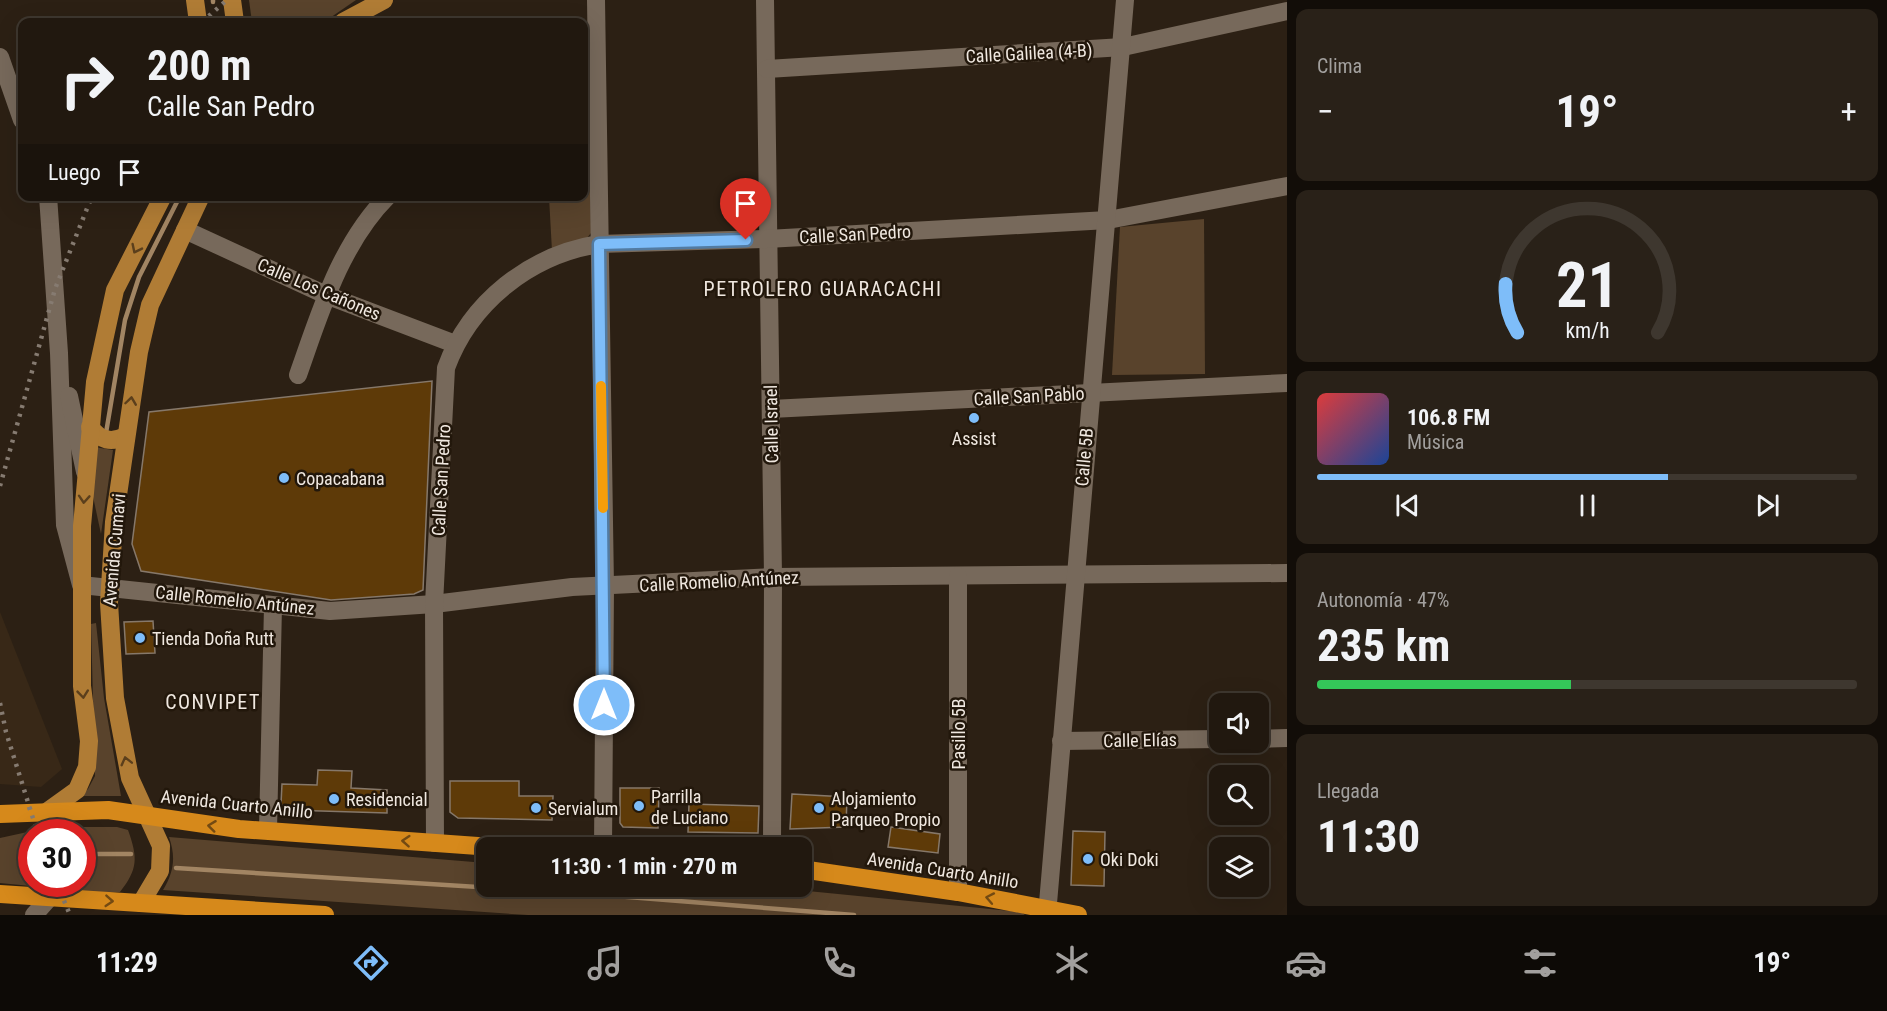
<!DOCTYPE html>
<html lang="es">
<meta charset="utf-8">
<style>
body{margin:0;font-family:"Roboto Condensed",sans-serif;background:#292118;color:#f1f3f6;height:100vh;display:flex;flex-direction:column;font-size:22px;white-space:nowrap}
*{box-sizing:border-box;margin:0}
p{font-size:20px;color:#a2a09e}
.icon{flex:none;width:33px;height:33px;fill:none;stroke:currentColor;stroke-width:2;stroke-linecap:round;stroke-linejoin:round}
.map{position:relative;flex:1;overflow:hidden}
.panel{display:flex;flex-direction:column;gap:9px;padding:9px;background:#120d08;width:600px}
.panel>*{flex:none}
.top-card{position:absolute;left:18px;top:18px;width:570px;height:183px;border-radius:12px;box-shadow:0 6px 24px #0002,0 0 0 2px #3e372f;background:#21180f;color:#f1f3f6;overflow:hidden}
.tools{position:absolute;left:1209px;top:693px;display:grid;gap:12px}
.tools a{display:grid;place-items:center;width:60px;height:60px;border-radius:12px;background:#21180f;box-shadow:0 6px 24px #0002,0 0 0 2px #3e372f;font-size:30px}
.speed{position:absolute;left:18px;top:819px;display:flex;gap:12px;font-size:30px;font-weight:700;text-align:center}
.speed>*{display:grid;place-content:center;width:78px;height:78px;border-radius:50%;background:#21180f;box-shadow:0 6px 24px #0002,0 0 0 2px #3e372f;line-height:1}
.speed .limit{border:9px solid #d22;background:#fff;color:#111}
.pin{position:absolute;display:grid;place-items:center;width:51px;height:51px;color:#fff;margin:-62px -26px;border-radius:50% 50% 50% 0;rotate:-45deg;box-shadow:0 0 6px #0007}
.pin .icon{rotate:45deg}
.me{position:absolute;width:66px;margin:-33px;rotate:0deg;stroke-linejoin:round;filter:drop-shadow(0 0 4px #0008)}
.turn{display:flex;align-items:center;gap:21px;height:126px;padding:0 30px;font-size:27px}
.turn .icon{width:78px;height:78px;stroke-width:2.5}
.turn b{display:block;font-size:42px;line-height:51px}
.then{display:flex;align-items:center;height:57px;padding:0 30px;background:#0003;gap:12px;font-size:22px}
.big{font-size:45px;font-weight:700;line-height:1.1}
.panel .widget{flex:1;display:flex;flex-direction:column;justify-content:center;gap:9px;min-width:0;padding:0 21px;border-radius:12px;background:#292118}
.panel .dial{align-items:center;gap:0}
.dial svg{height:156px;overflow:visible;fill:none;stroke:#3e372f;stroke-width:7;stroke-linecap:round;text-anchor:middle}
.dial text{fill:#f1f3f6;stroke:none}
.song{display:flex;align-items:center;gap:18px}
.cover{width:72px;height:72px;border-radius:9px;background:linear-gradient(135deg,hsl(0 70% 55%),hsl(220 70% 35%))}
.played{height:6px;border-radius:3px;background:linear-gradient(90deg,#7ebdf9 65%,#3e372f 65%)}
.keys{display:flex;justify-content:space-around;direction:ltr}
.heat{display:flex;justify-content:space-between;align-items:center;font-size:33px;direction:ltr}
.charge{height:9px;border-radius:4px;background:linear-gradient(90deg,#34c759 47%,#3e372f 0)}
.trip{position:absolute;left:476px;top:837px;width:336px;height:60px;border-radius:12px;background:#21180f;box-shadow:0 6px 24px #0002,0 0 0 2px #3e372f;font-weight:700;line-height:60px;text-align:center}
.tabs{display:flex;height:96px;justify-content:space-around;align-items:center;background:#0d0a06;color:#a2a09e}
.tabs .icon{width:42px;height:42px}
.tabs .current{color:#7ebdf9}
.tabs b{font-size:27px;color:#f1f3f6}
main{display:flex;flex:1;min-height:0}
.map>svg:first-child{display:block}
.built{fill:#382817}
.green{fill:#59432c;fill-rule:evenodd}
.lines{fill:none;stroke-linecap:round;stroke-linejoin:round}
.stream{stroke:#a28563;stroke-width:4.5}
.building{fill:#5e3a08;stroke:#86786a;stroke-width:1.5}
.minor{stroke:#77695b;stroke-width:18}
.major{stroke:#b07c35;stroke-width:18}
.highway{stroke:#d6891b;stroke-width:18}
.rail{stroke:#867b71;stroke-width:4.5;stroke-dasharray:3 6;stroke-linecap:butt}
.oneway{stroke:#5b3f1c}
.oneway2{stroke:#734a12}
.route-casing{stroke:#527ba2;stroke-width:15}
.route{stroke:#7ebdf9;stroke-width:10}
.slow{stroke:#f59e0b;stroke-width:10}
.poi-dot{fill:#7ebdf9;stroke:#22170b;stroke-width:2}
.labels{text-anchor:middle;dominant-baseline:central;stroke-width:5;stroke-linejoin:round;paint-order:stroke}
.street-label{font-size:18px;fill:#f0e8e0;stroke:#22170b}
.poi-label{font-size:18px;fill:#f0e8e0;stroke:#22170b;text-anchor:start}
.neighbourhood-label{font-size:20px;letter-spacing:1.5px;fill:#f0e8e0;stroke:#22170b}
</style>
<main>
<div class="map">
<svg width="1287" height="915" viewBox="0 0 1287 915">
<rect width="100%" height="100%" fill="#2c2014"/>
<polygon class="built" points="0,612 62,769 41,787 0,784"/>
<g class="green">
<polygon points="249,0 356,0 324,22 252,22"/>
<polygon points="584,101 590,105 591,233 586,239 552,251 549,197 584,196"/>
<polygon points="1204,219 1205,374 1112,375 1120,227"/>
<polygon points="94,447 113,450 101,534 91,487"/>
<polygon points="96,623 104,698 121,796 80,796 88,789 95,776 91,624"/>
<path d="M83,827H117L128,830C138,858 138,869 120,892L102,893L0,883V838L32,831ZM32,832H82V884H32Z"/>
<path d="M169,837L486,863V886L767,887L1021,912L1025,915H528L163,890C174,872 176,857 169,837Z"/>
</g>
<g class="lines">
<g class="stream">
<polyline points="213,0 213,2"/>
<polyline points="106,433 125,320 139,277 180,196"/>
<polyline points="82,854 131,854"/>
<polyline points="176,868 590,894 854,915"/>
</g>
</g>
<g class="building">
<polygon points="432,381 423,590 414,594 331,600 141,571 132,544 149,412"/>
<polygon points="153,621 155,653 126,654 124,622"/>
<polygon points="318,770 352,771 351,788 387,790 387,813 288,810 281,804 282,784 317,785"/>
<polygon points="450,781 519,781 519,796 553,796 552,820 458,818 450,812"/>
<polygon points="620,788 659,788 658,828 623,827 620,823"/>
<polygon points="792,794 847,797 846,827 790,829"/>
<polygon points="689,804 759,806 758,833 688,832"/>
<polygon points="891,827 940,834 938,853 888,847"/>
<polygon points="1073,831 1105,832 1104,886 1071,885"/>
</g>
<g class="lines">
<g class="minor">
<polyline points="596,0 605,587 603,848"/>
<polyline points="765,0 773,577 772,848"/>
<polyline points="0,57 22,120"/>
<polyline points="767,69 1123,47 1287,11"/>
<polyline points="48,196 59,353 65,525 81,585 330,611 434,604 572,587 773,577 1287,573"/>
<polyline points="185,230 326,295 455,344"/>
<path d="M298,375C320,313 340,244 388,196"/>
<polyline points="69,396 85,472"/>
<polyline points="771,409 1287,383"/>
<polyline points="958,576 958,892"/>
<polyline points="1258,739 1287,738"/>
<polyline points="1061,741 1220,739"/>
<polyline points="268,830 273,606"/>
<path d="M435,843L434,604L446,368C470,302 530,255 599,244L767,239L1108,220L1287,186"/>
<polyline points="34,915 50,897"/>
<polyline points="1047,915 1125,0"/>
</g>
<g class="major">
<polyline points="195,0 198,22"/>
<polyline points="232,0 235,22"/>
<polyline points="343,22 384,0"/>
<path d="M90,427C101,441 111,443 126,436"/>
<polyline points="45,813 77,790 87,767 89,741 82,686 82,526 95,382 115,290 163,196"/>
<polyline points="141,903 160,871 161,846 130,778 115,698 109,603 114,522 139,352 150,305 201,196"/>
</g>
<g class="highway">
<polyline points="0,814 108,810 239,829 506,848"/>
<polyline points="801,869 958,892 1078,915"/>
<polyline points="0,894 325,915"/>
</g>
<g class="rail">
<polyline points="202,22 227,0"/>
<polyline points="0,486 55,289 92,196"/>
<polyline points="0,703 6,732 32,815"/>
<polyline points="29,807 38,832"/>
<polyline points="57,884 70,915"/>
</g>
</g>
<defs><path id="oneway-chevron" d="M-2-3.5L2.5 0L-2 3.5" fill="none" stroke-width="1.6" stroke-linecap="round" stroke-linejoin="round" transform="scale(1.5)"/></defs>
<g class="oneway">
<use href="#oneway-chevron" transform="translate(136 249) rotate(116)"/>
<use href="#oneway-chevron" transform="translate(131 401) rotate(-82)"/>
<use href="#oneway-chevron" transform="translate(84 499) rotate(94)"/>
<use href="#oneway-chevron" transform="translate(83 694) rotate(84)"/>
<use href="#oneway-chevron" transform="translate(126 761) rotate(-104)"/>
</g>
<g class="oneway2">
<use href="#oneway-chevron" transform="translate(212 826) rotate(-173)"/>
<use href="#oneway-chevron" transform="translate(406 841) rotate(-176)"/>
<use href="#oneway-chevron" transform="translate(990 898) rotate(-169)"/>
<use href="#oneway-chevron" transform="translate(109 901) rotate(4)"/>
</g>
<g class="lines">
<g class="route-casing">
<polyline id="route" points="604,705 599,244 746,240"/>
</g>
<use href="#route" class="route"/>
<polyline class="slow" points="601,386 603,508"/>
</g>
<g class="poi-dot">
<circle cx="974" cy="418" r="6"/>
<circle cx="284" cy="478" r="6"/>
<circle cx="140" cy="638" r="6"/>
<circle cx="334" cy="799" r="6"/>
<circle cx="639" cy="806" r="6"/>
<circle cx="536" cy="808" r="6"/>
<circle cx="819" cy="808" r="6"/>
<circle cx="1088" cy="859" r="6"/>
</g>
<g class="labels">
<g class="street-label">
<text transform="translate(1029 53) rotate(-3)">Calle Galilea (4-B)</text>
<text transform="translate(855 234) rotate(-3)">Calle San Pedro</text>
<text transform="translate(319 289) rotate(23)">Calle Los Cañones</text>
<text transform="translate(1029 396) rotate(-3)">Calle San Pablo</text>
<text transform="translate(771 424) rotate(-91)">Calle Israel</text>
<text transform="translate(1084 457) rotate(-85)">Calle 5B</text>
<text transform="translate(441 480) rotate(-87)">Calle San Pedro</text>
<text transform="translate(114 550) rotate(-85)">Avenida Cumavi</text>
<text transform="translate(719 581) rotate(-3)">Calle Romelio Antúnez</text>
<text transform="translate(235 600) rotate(6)">Calle Romelio Antúnez</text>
<text transform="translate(958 734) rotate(-90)">Pasillo 5B</text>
<text transform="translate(1140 740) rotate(-1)">Calle Elías</text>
<text transform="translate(237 804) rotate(6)">Avenida Cuarto Anillo</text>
<text transform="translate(943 870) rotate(9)">Avenida Cuarto Anillo</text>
</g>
<g class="poi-label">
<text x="974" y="438" text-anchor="middle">Assist</text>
<text x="296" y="478">Copacabana</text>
<text x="152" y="638">Tienda Doña Rutt</text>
<text x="651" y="796">Parrilla<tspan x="651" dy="21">de Luciano</tspan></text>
<text x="831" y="798">Alojamiento<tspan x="831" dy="21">Parqueo Propio</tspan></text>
<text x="346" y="799">Residencial</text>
<text x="548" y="808">Servialum</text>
<text x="1100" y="859">Oki Doki</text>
</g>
<g class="neighbourhood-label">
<text x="823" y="289">PETROLERO GUARACACHI</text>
<text x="213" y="702">CONVIPET</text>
</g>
</g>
</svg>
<div class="tools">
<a><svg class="icon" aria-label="sound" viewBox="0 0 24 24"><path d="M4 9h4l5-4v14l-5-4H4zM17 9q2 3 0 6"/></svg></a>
<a><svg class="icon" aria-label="search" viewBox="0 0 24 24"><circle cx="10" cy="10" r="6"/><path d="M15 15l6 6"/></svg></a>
<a><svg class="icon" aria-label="layers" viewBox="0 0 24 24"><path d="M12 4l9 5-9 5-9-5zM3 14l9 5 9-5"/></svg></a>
</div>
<div class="speed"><div class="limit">30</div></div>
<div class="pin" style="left:746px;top:240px;background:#d93025"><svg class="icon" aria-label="arrive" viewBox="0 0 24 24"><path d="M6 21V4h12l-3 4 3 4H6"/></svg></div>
<svg class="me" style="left:604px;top:705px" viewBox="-20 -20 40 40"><circle r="17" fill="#7ebdf9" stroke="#fff" stroke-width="3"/><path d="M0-11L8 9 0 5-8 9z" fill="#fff"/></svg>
<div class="trip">11:30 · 1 min · 270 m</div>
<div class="top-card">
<div class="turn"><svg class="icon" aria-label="right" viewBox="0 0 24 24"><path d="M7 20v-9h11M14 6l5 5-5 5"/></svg><div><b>200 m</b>Calle San Pedro</div></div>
<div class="then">Luego<svg class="icon" aria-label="arrive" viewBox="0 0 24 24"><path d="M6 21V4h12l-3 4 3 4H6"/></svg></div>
</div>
</div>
<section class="panel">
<div class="widget"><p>Clima</p>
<div class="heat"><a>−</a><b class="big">19°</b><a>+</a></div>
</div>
<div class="widget dial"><svg viewBox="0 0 100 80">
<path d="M14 69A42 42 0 1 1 86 69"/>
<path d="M14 69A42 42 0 0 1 8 44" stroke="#7ebdf9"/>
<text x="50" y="56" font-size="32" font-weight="700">21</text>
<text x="50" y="72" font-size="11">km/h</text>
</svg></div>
<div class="widget">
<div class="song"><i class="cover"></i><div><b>106.8 FM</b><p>Música</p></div></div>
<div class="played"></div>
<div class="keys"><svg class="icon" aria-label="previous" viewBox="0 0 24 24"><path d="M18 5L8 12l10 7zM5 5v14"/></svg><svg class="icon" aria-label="pause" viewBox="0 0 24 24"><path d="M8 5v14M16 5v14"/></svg><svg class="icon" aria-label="next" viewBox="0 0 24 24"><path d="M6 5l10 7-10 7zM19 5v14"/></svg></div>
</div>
<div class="widget"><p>Autonomía · 47%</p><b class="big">235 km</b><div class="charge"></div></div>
<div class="widget"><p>Llegada</p><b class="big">11:30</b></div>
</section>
</main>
<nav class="tabs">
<b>11:29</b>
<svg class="icon current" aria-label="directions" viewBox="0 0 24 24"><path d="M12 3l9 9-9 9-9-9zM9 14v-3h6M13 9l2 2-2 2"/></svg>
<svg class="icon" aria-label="music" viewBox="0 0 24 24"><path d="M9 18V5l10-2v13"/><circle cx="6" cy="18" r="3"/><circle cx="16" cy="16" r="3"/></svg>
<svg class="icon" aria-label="phone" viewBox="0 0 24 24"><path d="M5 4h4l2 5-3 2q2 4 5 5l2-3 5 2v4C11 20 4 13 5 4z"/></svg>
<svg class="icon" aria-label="climate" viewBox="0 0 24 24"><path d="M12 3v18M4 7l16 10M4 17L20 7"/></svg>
<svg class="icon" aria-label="car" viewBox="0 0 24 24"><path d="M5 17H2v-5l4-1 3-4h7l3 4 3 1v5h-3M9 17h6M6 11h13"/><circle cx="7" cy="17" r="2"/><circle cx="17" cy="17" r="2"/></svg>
<svg class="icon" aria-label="filters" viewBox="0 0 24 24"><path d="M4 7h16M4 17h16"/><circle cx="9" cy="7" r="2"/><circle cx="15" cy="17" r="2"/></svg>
<b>19°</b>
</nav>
